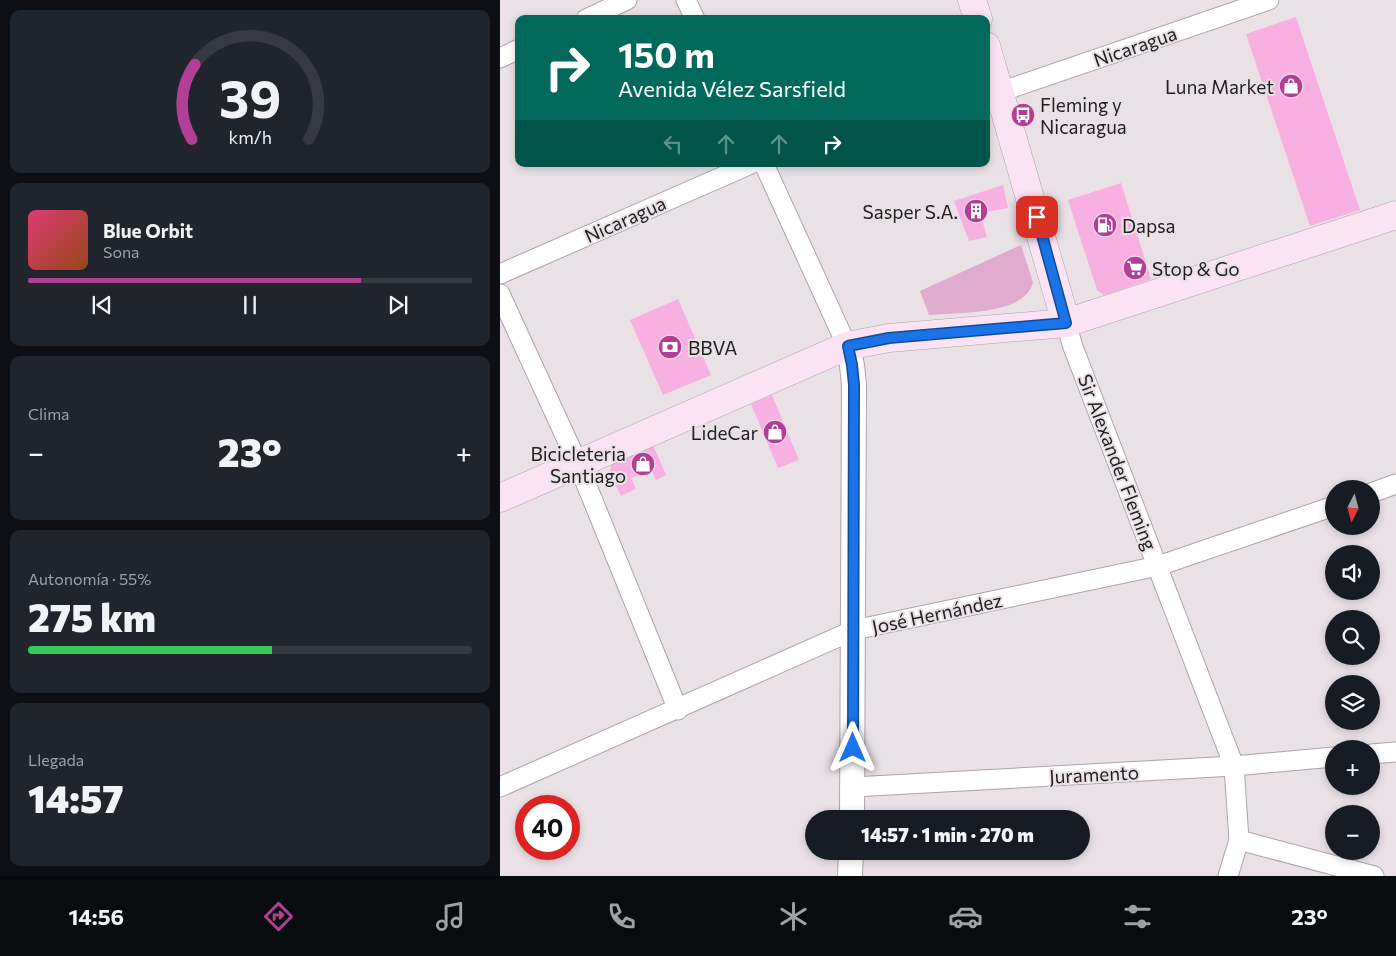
<!DOCTYPE html>
<html lang="es">
<meta charset="utf-8">
<style>
body{margin:0;font-family:Commissioner,sans-serif;background:#20242c;color:#f1f3f6;height:100vh;display:flex;flex-direction:column;font-size:19px;white-space:nowrap}
*{box-sizing:border-box;margin:0}
p{font-size:16px;color:#9ea1a6}
.icon{flex:none;width:28px;height:28px;fill:none;stroke:currentColor;stroke-width:2;stroke-linecap:round;stroke-linejoin:round}
.map{position:relative;flex:1;overflow:hidden}
.details{display:flex;flex-direction:column;gap:10px;padding:10px;background:#0d0f14;width:500px}
.details>*{flex:none}
.banner{position:absolute;left:15px;top:15px;width:475px;height:152px;border-radius:10px;box-shadow:0 2px 8px #0003;background:#00695c;color:#fff;overflow:hidden}
.needle{width:32px;rotate:186deg}
.tools{position:absolute;left:825px;top:480px;display:grid;gap:10px}
.tools a{display:grid;place-items:center;width:55px;height:55px;border-radius:50%;background:#171b24;box-shadow:0 2px 8px #0003;font-size:25px}
.speed{position:absolute;left:15px;top:795px;display:flex;gap:10px;font-size:25px;font-weight:700;text-align:center}
.speed>*{display:grid;place-content:center;width:65px;height:65px;border-radius:50%;background:#171b24;box-shadow:0 2px 8px #0003;line-height:1}
.speed .limit{border:8px solid #d22;background:#fff;color:#111}
.pin{position:absolute;display:grid;place-items:center;width:42px;height:42px;color:#fff;margin:-21px;border-radius:10px;box-shadow:0 2px 8px #0006}
.me{position:absolute;width:55px;margin:-28px;rotate:0deg;stroke-linejoin:round;filter:drop-shadow(0 0 4px #0008)}
.turn{display:flex;align-items:center;gap:18px;height:105px;padding:0 20px;font-size:22px}
.turn .icon{width:65px;height:65px;stroke-width:2.5}
.turn b{display:block;font-size:35px;line-height:42px}
.lanes{display:flex;align-items:center;height:48px;padding:0 20px;background:#0003;justify-content:center;gap:25px;direction:ltr}
.lanes .off{opacity:.35}
.big{font-size:38px;font-weight:800;line-height:1.1}
.details .widget{flex:1;display:flex;flex-direction:column;justify-content:center;gap:8px;min-width:0;padding:0 18px;border-radius:10px;background:#20242c}
.details .dial{align-items:center;gap:0}
.dial svg{height:130px;overflow:visible;fill:none;stroke:#363941;stroke-width:7;stroke-linecap:round;text-anchor:middle}
.dial text{fill:#f1f3f6;stroke:none}
.song{display:flex;align-items:center;gap:15px}
.cover{width:60px;height:60px;border-radius:8px;background:linear-gradient(135deg,hsl(340 70% 55%),hsl(20 70% 35%))}
.played{height:5px;border-radius:2px;background:linear-gradient(90deg,#b23e96 75%,#363941 75%)}
.keys{display:flex;justify-content:space-around;direction:ltr}
.heat{display:flex;justify-content:space-between;align-items:center;font-size:28px;direction:ltr}
.charge{height:8px;border-radius:4px;background:linear-gradient(90deg,#34c759 55%,#363941 0)}
.trip{position:absolute;left:305px;top:810px;width:285px;height:50px;border-radius:25px;background:#171b24;box-shadow:0 2px 8px #0003;font-weight:800;line-height:50px;text-align:center}
.dock{display:flex;height:80px;justify-content:space-around;align-items:center;background:#090b0e;color:#9ea1a6}
.dock .icon{width:35px;height:35px}
.dock .active{color:#b23e96}
.dock b{font-size:22px;color:#f1f3f6}
main{display:flex;flex:1;min-height:0}
.map>svg:first-child{display:block}
.green{fill:#dfabce}
.building{fill:#f8afe1}
.lines{fill:none;stroke-linecap:round;stroke-linejoin:round}
.minor-casing{stroke:#aca4a9;stroke-width:21}
.tertiary-casing{stroke:#aca4a9;stroke-width:26}
.secondary-casing{stroke:#aca4a9;stroke-width:29}
.minor{stroke:#fff;stroke-width:19}
.tertiary{stroke:#fff;stroke-width:24}
.secondary{stroke:#fce3f4;stroke-width:28}
.route-casing{stroke:#114b97;stroke-width:12}
.route{stroke:#1a73e8;stroke-width:9}
.labels{text-anchor:middle;dominant-baseline:central;stroke-width:4;stroke-linejoin:round;paint-order:stroke}
.street-label{font-size:19px;fill:#211e20;stroke:#e9e1e6}
.poi-label{font-size:19px;fill:#211e20;stroke:#e9e1e6;text-anchor:end}
</style>
<main>
<section class="details">
<div class="widget dial"><svg viewBox="0 0 100 80">
<path d="M14 69A42 42 0 1 1 86 69"/>
<path d="M14 69A42 42 0 0 1 16 23" stroke="#b23e96"/>
<text x="50" y="56" font-size="32" font-weight="700">39</text>
<text x="50" y="72" font-size="11">km/h</text>
</svg></div>
<div class="widget">
<div class="song"><i class="cover"></i><div><b>Blue Orbit</b><p>Sona</p></div></div>
<div class="played"></div>
<div class="keys"><svg class="icon" aria-label="previous" viewBox="0 0 24 24"><path d="M18 5L8 12l10 7zM5 5v14"/></svg><svg class="icon" aria-label="pause" viewBox="0 0 24 24"><path d="M8 5v14M16 5v14"/></svg><svg class="icon" aria-label="next" viewBox="0 0 24 24"><path d="M6 5l10 7-10 7zM19 5v14"/></svg></div>
</div>
<div class="widget"><p>Clima</p>
<div class="heat"><a>−</a><b class="big">23°</b><a>+</a></div>
</div>
<div class="widget"><p>Autonomía · 55%</p><b class="big">275 km</b><div class="charge"></div></div>
<div class="widget"><p>Llegada</p><b class="big">14:57</b></div>
</section>
<div class="map">
<svg width="896" height="876" viewBox="0 0 896 876">
<rect width="100%" height="100%" fill="#e9e1e6"/>
<path class="green" d="M521,245L533,282C525,316 457,312 429,315L420,291Z"/>
<g class="building">
<polygon points="796,17 860,210 810,226 746,34"/>
<polygon points="621,183 651,279 604,295 597,290 568,200"/>
<polygon points="503,185 508,208 480,213 487,237 469,241 454,201"/>
<polygon points="178,299 211,375 163,395 130,320"/>
<polygon points="272,395 299,460 278,468 251,404"/>
<polygon points="152,443 166,475 156,480 152,471 131,478 136,489 121,496 110,473 111,465 116,459"/>
</g>
<g class="lines">
<g class="minor-casing">
<g id="minor">
<polyline points="186,0 195,19"/>
<polyline points="86,19 127,0"/>
<polyline points="0,58 19,49"/>
<polyline points="500,92 769,0"/>
<polyline points="264,164 347,346"/>
<polyline points="0,274 251,164"/>
<polyline points="0,294 78,464 178,710"/>
<polyline points="566,323 573,347 734,766 739,840 728,876"/>
<polyline points="871,493 896,484"/>
<polyline points="871,754 896,752"/>
<polyline points="0,787 354,630 658,566 834,506"/>
<polyline points="353,787 734,766 834,757"/>
<polyline points="739,840 874,876"/>
</g>
</g>
<g class="tertiary-casing">
<g id="tertiary">
<polyline points="347,346 352,365 354,385 352,819"/>
<polyline points="350,876 351,851"/>
</g>
</g>
<g class="secondary-casing">
<g id="secondary">
<polyline points="472,0 478,19"/>
<polyline points="486,46 566,323"/>
<polyline points="0,498 347,346 389,338 566,323 896,215"/>
</g>
</g>
<use href="#minor" class="minor"/>
<use href="#tertiary" class="tertiary"/>
<use href="#secondary" class="secondary"/>
</g>
<g class="lines">
<g class="route-casing">
<polyline id="route" points="353,748 354,385 352,365 348,346 389,338 566,323 537,217"/>
</g>
<use href="#route" class="route"/>
</g>
<defs>
<g id="shop-disc" transform="scale(1.25)"><circle r="9.5" fill="#b23e96" stroke="#e9e1e6"/><path d="M-5-2.5h2.3a2.7 3.5 0 0 1 5.4 0H5L5.5 6h-11ZM-1.5-2.5h3a1.5 2.3 0 0 0-3 0Z" fill="#fff"/></g>
<g id="bus-disc" transform="scale(1.25)"><circle r="9.5" fill="#b23e96" stroke="#e9e1e6"/><path d="M-5-6H5V4H4V6H2V4H-2V6H-4V4H-5ZM-3.5-4V0h7V-4ZM-3.5 1.2v1.5H-2V1.2ZM2 1.2v1.5H3.5V1.2Z" fill="#fff"/></g>
<g id="building-disc" transform="scale(1.25)"><circle r="9.5" fill="#b23e96" stroke="#e9e1e6"/><path d="M-4-6H4V6H1V3H-1V6H-4ZM-2.5-4.3h1.7v1.8h-1.7ZM.8-4.3h1.7v1.8H.8ZM-2.5-1h1.7V.8h-1.7ZM.8-1h1.7V.8H.8Z" fill="#fff"/></g>
<g id="fuel-disc" transform="scale(1.25)"><circle r="9.5" fill="#b23e96" stroke="#e9e1e6"/><path d="M-5.5-6h7V0h2V4h1.3V-2.5L3-4.5l.8-.8L6-3V5H2.5V1h-1V6h-7ZM-4.2-4.7v3.2H.2V-4.7Z" fill="#fff"/></g>
<g id="supermarket-disc" transform="scale(1.25)"><circle r="9.5" fill="#b23e96" stroke="#e9e1e6"/><path d="M-6-5.5h2.5l.6 2H6L4.5 2H-2.5L-4.4-4H-6ZM-1.5 3.2a1.3 1.3 0 1 0 .1 0ZM3 3.2a1.3 1.3 0 1 0 .1 0Z" fill="#fff"/></g>
<g id="bank-disc" transform="scale(1.25)"><circle r="9.5" fill="#b23e96" stroke="#e9e1e6"/><path d="M-6-4H6V4H-6ZM0-2.3a2.3 2.3 0 1 0 0 4.6a2.3 2.3 0 1 0 0-4.6Z" fill="#fff"/></g>
</defs>
<g fill-rule="evenodd">
<use href="#shop-disc" x="791" y="86"/>
<use href="#bus-disc" x="523" y="115"/>
<use href="#building-disc" x="476" y="211"/>
<use href="#fuel-disc" x="605" y="225"/>
<use href="#supermarket-disc" x="635" y="268"/>
<use href="#bank-disc" x="170" y="347"/>
<use href="#shop-disc" x="275" y="432"/>
<use href="#shop-disc" x="143" y="464"/>
</g>
<g class="labels">
<g class="street-label">
<text transform="translate(635 46) rotate(-19)">Nicaragua</text>
<text transform="translate(125 219) rotate(-24)">Nicaragua</text>
<text transform="translate(618 462) rotate(69)">Sir Alexander Fleming</text>
<text transform="translate(437 613) rotate(-12)">José Hernández</text>
<text transform="translate(594 774) rotate(-3)">Juramento</text>
</g>
<g class="poi-label">
<text x="774" y="86">Luna Market</text>
<text x="540" y="104" text-anchor="start">Fleming y<tspan x="540" dy="22">Nicaragua</tspan></text>
<text x="458" y="211">Sasper S.A.</text>
<text x="622" y="225" text-anchor="start">Dapsa</text>
<text x="652" y="268" text-anchor="start">Stop &amp; Go</text>
<text x="188" y="347" text-anchor="start">BBVA</text>
<text x="258" y="432">LideCar</text>
<text x="126" y="453">Bicicleteria<tspan x="126" dy="22">Santiago</tspan></text>
</g>
</g>
</svg>
<div class="tools">
<a><svg class="needle" viewBox="-14 -14 28 28"><path d="M0-13l5 13h-10z" fill="#e53935"/><path d="M0 13l5-13h-10z" fill="#9ea1a6"/></svg></a>
<a><svg class="icon" aria-label="sound" viewBox="0 0 24 24"><path d="M4 9h4l5-4v14l-5-4H4zM17 9q2 3 0 6"/></svg></a>
<a><svg class="icon" aria-label="search" viewBox="0 0 24 24"><circle cx="10" cy="10" r="6"/><path d="M15 15l6 6"/></svg></a>
<a><svg class="icon" aria-label="layers" viewBox="0 0 24 24"><path d="M12 4l9 5-9 5-9-5zM3 14l9 5 9-5"/></svg></a>
<a>+</a>
<a>−</a>
</div>
<div class="speed"><div class="limit">40</div></div>
<div class="pin" style="left:537px;top:217px;background:#d93025"><svg class="icon" aria-label="arrive" viewBox="0 0 24 24"><path d="M6 21V4h12l-3 4 3 4H6"/></svg></div>
<svg class="me" style="left:353px;top:748px" viewBox="-20 -20 40 40"><path d="M0-17L14 15 0 8-14 15z" fill="#1a73e8" stroke="#fff" stroke-width="4"/></svg>
<div class="trip">14:57 · 1 min · 270 m</div>
<div class="banner">
<div class="turn"><svg class="icon" aria-label="right" viewBox="0 0 24 24"><path d="M7 20v-9h11M14 6l5 5-5 5"/></svg><div><b>150 m</b>Avenida Vélez Sarsfield</div></div>
<div class="lanes"><svg class="icon off" aria-label="left" viewBox="0 0 24 24"><path d="M17 20v-9H6M10 6l-5 5 5 5"/></svg><svg class="icon off" aria-label="ahead" viewBox="0 0 24 24"><path d="M12 20V5M6 11l6-6 6 6"/></svg><svg class="icon off" aria-label="ahead" viewBox="0 0 24 24"><path d="M12 20V5M6 11l6-6 6 6"/></svg><svg class="icon" aria-label="right" viewBox="0 0 24 24"><path d="M7 20v-9h11M14 6l5 5-5 5"/></svg></div>
</div>
</div>
</main>
<nav class="dock">
<b>14:56</b>
<svg class="icon active" aria-label="directions" viewBox="0 0 24 24"><path d="M12 3l9 9-9 9-9-9zM9 14v-3h6M13 9l2 2-2 2"/></svg>
<svg class="icon" aria-label="music" viewBox="0 0 24 24"><path d="M9 18V5l10-2v13"/><circle cx="6" cy="18" r="3"/><circle cx="16" cy="16" r="3"/></svg>
<svg class="icon" aria-label="phone" viewBox="0 0 24 24"><path d="M5 4h4l2 5-3 2q2 4 5 5l2-3 5 2v4C11 20 4 13 5 4z"/></svg>
<svg class="icon" aria-label="climate" viewBox="0 0 24 24"><path d="M12 3v18M4 7l16 10M4 17L20 7"/></svg>
<svg class="icon" aria-label="car" viewBox="0 0 24 24"><path d="M5 17H2v-5l4-1 3-4h7l3 4 3 1v5h-3M9 17h6M6 11h13"/><circle cx="7" cy="17" r="2"/><circle cx="17" cy="17" r="2"/></svg>
<svg class="icon" aria-label="filters" viewBox="0 0 24 24"><path d="M4 7h16M4 17h16"/><circle cx="9" cy="7" r="2"/><circle cx="15" cy="17" r="2"/></svg>
<b>23°</b>
</nav>
